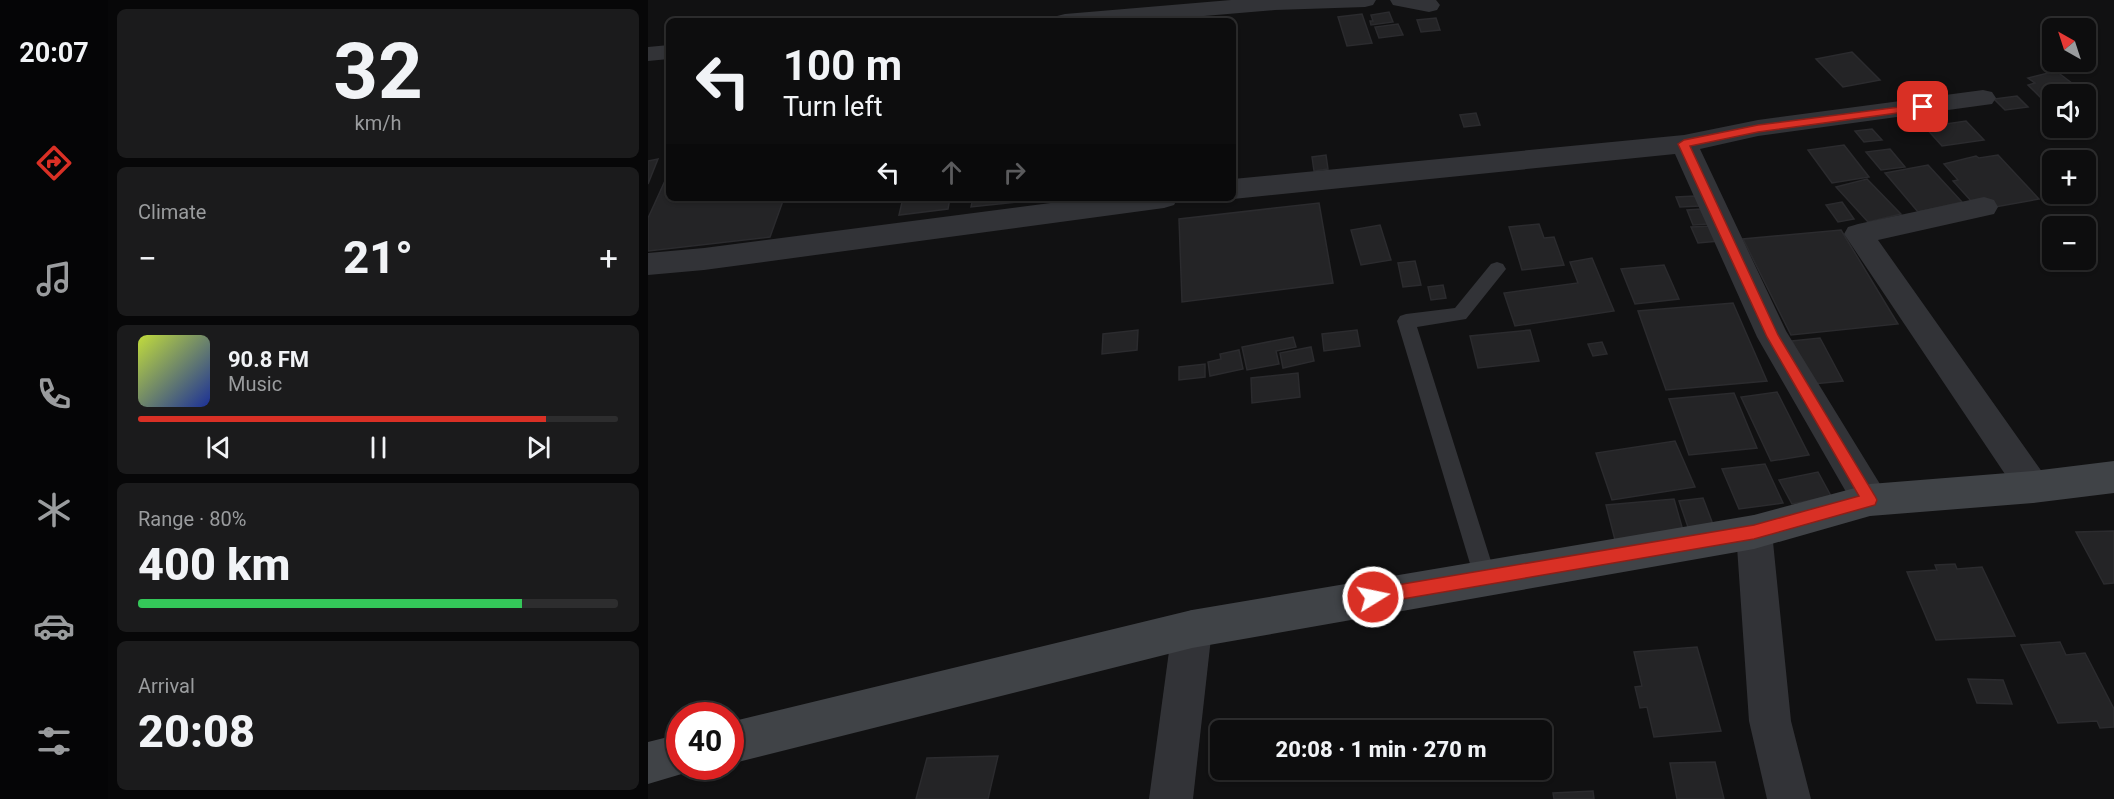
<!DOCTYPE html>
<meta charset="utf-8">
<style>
body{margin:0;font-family:Roboto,sans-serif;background:#1b1b1c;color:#f1f3f6;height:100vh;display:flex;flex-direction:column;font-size:22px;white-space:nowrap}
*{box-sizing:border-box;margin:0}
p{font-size:20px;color:#9a9c9e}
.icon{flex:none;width:33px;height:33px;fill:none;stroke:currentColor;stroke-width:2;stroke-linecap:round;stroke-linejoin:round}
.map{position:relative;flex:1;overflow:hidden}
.sheet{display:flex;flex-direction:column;gap:9px;padding:9px;background:#070708;width:540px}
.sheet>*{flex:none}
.guide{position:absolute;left:18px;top:18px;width:570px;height:183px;border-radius:9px;box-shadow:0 2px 4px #0004,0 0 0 2px #2d2d2e;background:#0d0d0e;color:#f1f3f6;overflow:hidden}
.needle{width:39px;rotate:321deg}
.controls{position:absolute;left:1394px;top:18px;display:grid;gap:12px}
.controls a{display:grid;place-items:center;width:54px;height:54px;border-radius:9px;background:#0d0d0e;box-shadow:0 2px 4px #0004,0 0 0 2px #2d2d2e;font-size:30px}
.speed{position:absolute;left:18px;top:702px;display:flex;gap:12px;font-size:30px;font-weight:700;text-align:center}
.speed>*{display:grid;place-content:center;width:78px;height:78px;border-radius:50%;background:#0d0d0e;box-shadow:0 2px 4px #0004,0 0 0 2px #2d2d2e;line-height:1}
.speed .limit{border:9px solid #d22;background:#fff;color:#111}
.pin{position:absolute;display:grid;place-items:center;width:51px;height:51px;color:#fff;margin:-26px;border-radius:12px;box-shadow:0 3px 9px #0006}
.me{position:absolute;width:66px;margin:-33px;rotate:80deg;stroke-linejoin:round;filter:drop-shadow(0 0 4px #0008)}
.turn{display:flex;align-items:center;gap:21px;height:126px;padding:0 18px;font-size:27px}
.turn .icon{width:78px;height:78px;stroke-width:2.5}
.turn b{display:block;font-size:42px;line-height:51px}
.lanes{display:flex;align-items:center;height:57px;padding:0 18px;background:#0003;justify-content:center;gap:30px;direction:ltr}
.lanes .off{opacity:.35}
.big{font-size:45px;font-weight:800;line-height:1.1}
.sheet .tile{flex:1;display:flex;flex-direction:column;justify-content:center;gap:9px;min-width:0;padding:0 21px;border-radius:9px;background:#1b1b1c}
.sheet .dial{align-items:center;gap:0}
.dial b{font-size:78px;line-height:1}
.song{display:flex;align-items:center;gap:18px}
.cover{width:72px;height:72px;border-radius:9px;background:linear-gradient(135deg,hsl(70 70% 55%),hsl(230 70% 35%))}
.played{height:6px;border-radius:3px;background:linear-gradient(90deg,#d93025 85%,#2d2d2e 85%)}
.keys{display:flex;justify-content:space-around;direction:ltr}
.heat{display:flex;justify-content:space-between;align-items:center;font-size:33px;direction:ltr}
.charge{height:9px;border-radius:4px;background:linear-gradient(90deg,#34c759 80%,#2d2d2e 0)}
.trip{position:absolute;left:562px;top:720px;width:342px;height:60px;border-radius:9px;background:#0d0d0e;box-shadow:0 2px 4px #0004,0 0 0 2px #2d2d2e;font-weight:800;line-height:60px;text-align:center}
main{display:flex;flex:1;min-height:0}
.dock{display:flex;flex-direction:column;width:108px;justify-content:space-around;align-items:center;background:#050506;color:#9a9c9e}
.dock .icon{width:42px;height:42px}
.dock .current{color:#d93025}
.dock b{font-size:27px;color:#f1f3f6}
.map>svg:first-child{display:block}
.building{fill:#242426;stroke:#2b2b2e;stroke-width:1.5}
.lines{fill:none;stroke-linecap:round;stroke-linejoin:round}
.lane{fill:#323337;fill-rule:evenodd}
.street{fill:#323337;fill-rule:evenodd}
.secondary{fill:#404347;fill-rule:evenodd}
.route{fill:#d93025;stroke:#8d1f18;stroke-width:1.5}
</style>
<main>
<nav class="dock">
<b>20:07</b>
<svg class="icon current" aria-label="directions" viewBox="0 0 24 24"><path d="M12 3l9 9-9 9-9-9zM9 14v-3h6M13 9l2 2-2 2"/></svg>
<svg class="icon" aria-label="music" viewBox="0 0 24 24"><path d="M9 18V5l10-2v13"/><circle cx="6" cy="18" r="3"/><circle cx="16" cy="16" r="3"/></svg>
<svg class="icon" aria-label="phone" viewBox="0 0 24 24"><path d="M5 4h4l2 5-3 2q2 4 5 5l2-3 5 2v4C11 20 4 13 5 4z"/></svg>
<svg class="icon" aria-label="climate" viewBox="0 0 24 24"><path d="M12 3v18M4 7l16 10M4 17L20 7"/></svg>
<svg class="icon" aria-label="car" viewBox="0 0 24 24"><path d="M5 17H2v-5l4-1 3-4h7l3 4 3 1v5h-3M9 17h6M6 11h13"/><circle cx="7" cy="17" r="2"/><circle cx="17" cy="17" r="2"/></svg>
<svg class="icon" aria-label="filters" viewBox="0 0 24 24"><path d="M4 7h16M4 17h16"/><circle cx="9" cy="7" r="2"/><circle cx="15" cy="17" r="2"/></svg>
</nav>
<section class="sheet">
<div class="tile dial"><b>32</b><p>km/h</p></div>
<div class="tile"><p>Climate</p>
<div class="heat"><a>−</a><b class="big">21°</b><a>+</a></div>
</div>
<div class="tile">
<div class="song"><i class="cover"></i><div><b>90.8 FM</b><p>Music</p></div></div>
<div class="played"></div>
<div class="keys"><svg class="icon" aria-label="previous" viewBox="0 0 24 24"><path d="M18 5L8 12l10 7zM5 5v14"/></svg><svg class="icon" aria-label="pause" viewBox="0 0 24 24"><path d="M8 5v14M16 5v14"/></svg><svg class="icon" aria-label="next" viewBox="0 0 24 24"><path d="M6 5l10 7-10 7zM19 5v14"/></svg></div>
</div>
<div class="tile"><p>Range · 80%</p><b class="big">400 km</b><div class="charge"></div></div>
<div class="tile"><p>Arrival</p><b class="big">20:08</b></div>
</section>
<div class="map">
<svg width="1466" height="799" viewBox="0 0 1466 799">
<rect width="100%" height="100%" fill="#111112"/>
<g class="building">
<polygon points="741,12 745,22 723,25 722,21 725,21 723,15"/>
<polygon points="714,14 724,43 699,46 690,17"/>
<polygon points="788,18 792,30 773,32 769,20"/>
<polygon points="750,24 755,35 731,38 727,27"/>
<polygon points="1204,52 1232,80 1195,87 1168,59"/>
<polygon points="1408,71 1433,90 1404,94 1404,97 1395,100 1380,85 1387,83 1380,78"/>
<polygon points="1369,96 1380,107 1357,110 1346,99"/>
<polygon points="828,113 832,125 816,127 812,115"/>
<polygon points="1318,121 1336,140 1294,146 1277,127"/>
<polygon points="1224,129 1234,140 1216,142 1207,131"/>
<polygon points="1196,145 1221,177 1184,183 1160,150"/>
<polygon points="1242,149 1257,167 1233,170 1218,152"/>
<polygon points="678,155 680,169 666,171 664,157"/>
<polygon points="1350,155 1391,199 1347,207 1325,203 1305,181 1310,180 1296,164 1328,156 1331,158"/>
<polygon points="10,159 0,184 0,161"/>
<polygon points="1280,165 1314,202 1270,212 1237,173"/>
<polygon points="21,172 21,198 136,198 122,237 0,251 0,218"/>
<polygon points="1219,179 1253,214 1220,222 1188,187"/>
<polygon points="1047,196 1052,206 1032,207 1028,197"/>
<polygon points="255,198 302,198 300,209 251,215"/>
<polygon points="325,198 370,198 369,202 323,207"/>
<polygon points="1194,202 1206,219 1190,222 1178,205"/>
<polygon points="671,203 685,283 534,302 531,219"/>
<polygon points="1053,209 1060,224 1045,225 1039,210"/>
<polygon points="891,224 896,238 906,237 916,265 874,270 861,227"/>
<polygon points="732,225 743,260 713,265 703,230"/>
<polygon points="1065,226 1071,241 1050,243 1043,227"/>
<polygon points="1193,230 1250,324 1143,335 1095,239"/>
<polygon points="944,258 966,311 867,326 856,293 930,283 922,262"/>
<polygon points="767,261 773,285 755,287 750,263"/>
<polygon points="1016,265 1031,299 987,304 973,269"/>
<polygon points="795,285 798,298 783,300 780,287"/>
<polygon points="1085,303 1119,381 1018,390 990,311"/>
<polygon points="490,330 489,350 454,354 455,334"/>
<polygon points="709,330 712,346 676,351 674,334"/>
<polygon points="882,330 891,361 830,368 822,336"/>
<polygon points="645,337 648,347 628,351 631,364 599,370 594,347"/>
<polygon points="1172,338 1195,381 1165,384 1144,341"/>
<polygon points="954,342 959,354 945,356 940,344"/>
<polygon points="663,347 666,361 635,368 632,353"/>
<polygon points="591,350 595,369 562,376 560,362 573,359 572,354"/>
<polygon points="557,364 557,377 531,380 531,367"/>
<polygon points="650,373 652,397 604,403 603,378"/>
<polygon points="1129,392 1161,455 1123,461 1093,397"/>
<polygon points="1086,393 1109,448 1041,455 1021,399"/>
<polygon points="1027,441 1047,487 964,500 948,453"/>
<polygon points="1117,464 1135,503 1091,509 1074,469"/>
<polygon points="1170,472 1183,496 1144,504 1131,480"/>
<polygon points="1055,498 1066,527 1041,530 1031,501"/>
<polygon points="1026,499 1036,534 967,540 958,505"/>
<polygon points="1466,531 1466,583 1456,584 1428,532"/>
<polygon points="1307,564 1309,569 1334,567 1367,636 1288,640 1259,572 1289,570 1287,565"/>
<polygon points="1412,642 1418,655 1437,653 1466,709 1466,727 1452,728 1449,721 1410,723 1373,645"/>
<polygon points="1049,647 1073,731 1006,737 999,707 992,708 987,687 994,686 986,652"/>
<polygon points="1320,679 1355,680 1364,704 1329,703"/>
<polygon points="350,756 340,799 268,799 279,758"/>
<polygon points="1067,762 1076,799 1029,799 1022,763"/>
<polygon points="945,791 946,799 906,799 905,793"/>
</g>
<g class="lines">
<polygon class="lane" points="849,262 855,264 858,269 818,319 769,327 848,577 845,585 837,588 829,585 826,577 749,321 752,316 758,314 807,308 843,264"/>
<g class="street">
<polygon points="583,0 728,0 725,5 717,7 627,10 497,21 406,21 409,16 417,14"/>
<polygon points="742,0 788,0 792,5 789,10 781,12 745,5"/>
<polygon points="21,45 21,59 0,61 0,47"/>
<polygon points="1335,90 1344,92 1348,98 1344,104 1110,136 1052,149 1138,331 1235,489 1240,500 1235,511 1222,516 1209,511 1109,337 1027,154 585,199 583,198 585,198 585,179 1036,135 1110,120"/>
<polygon points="1336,197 1346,200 1350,207 1346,214 1230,240 1397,476 1403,487 1397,498 1385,503 1373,498 1196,234 1200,227 1210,224"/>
<polygon points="441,198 530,198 526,205 516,208 56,270 0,275 0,253 56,248"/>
<polygon points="1106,515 1119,520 1124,532 1143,721 1163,799 1119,799 1101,721 1088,532 1093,520"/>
<polygon points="544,610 558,615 564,629 545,799 501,799 524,629 530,615"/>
</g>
<g class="secondary">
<polygon points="1466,461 1466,493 1385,503 1222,516 1106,549 544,648 82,764 82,722 544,610 1106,515 1222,484 1385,471"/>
<polygon points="32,734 32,766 48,766 47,770 0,784 0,742"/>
</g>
</g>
<polygon class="route" points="1275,104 1280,107 1279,109 1110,132 1042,146 1130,335 1227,496 1229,500 1227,505 1106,539 725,604 719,602 717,597 719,591 725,589 1106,525 1211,496 1119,337 1030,144 1036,140 1110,125"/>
</svg>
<div class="controls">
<a><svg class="needle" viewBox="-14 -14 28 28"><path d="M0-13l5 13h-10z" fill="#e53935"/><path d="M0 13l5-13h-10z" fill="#9a9c9e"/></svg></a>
<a><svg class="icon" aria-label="sound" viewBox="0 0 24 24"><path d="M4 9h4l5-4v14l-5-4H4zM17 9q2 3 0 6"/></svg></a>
<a>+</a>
<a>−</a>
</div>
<div class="speed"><div class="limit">40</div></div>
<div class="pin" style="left:1275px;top:107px;background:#d93025"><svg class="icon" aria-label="arrive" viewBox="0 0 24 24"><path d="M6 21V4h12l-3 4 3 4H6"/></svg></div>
<svg class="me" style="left:725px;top:597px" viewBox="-20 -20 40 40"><circle r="17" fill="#d93025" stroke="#fff" stroke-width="3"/><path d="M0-11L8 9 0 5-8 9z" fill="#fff"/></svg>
<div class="trip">20:08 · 1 min · 270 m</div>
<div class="guide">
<div class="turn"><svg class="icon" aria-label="left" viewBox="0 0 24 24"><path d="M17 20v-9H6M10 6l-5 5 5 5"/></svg><div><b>100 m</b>Turn left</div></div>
<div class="lanes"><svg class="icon" aria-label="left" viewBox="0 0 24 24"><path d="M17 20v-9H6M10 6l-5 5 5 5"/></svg><svg class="icon off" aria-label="ahead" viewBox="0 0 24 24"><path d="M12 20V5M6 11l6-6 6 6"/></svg><svg class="icon off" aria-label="right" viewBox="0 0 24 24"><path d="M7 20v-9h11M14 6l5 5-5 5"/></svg></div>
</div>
</div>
</main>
